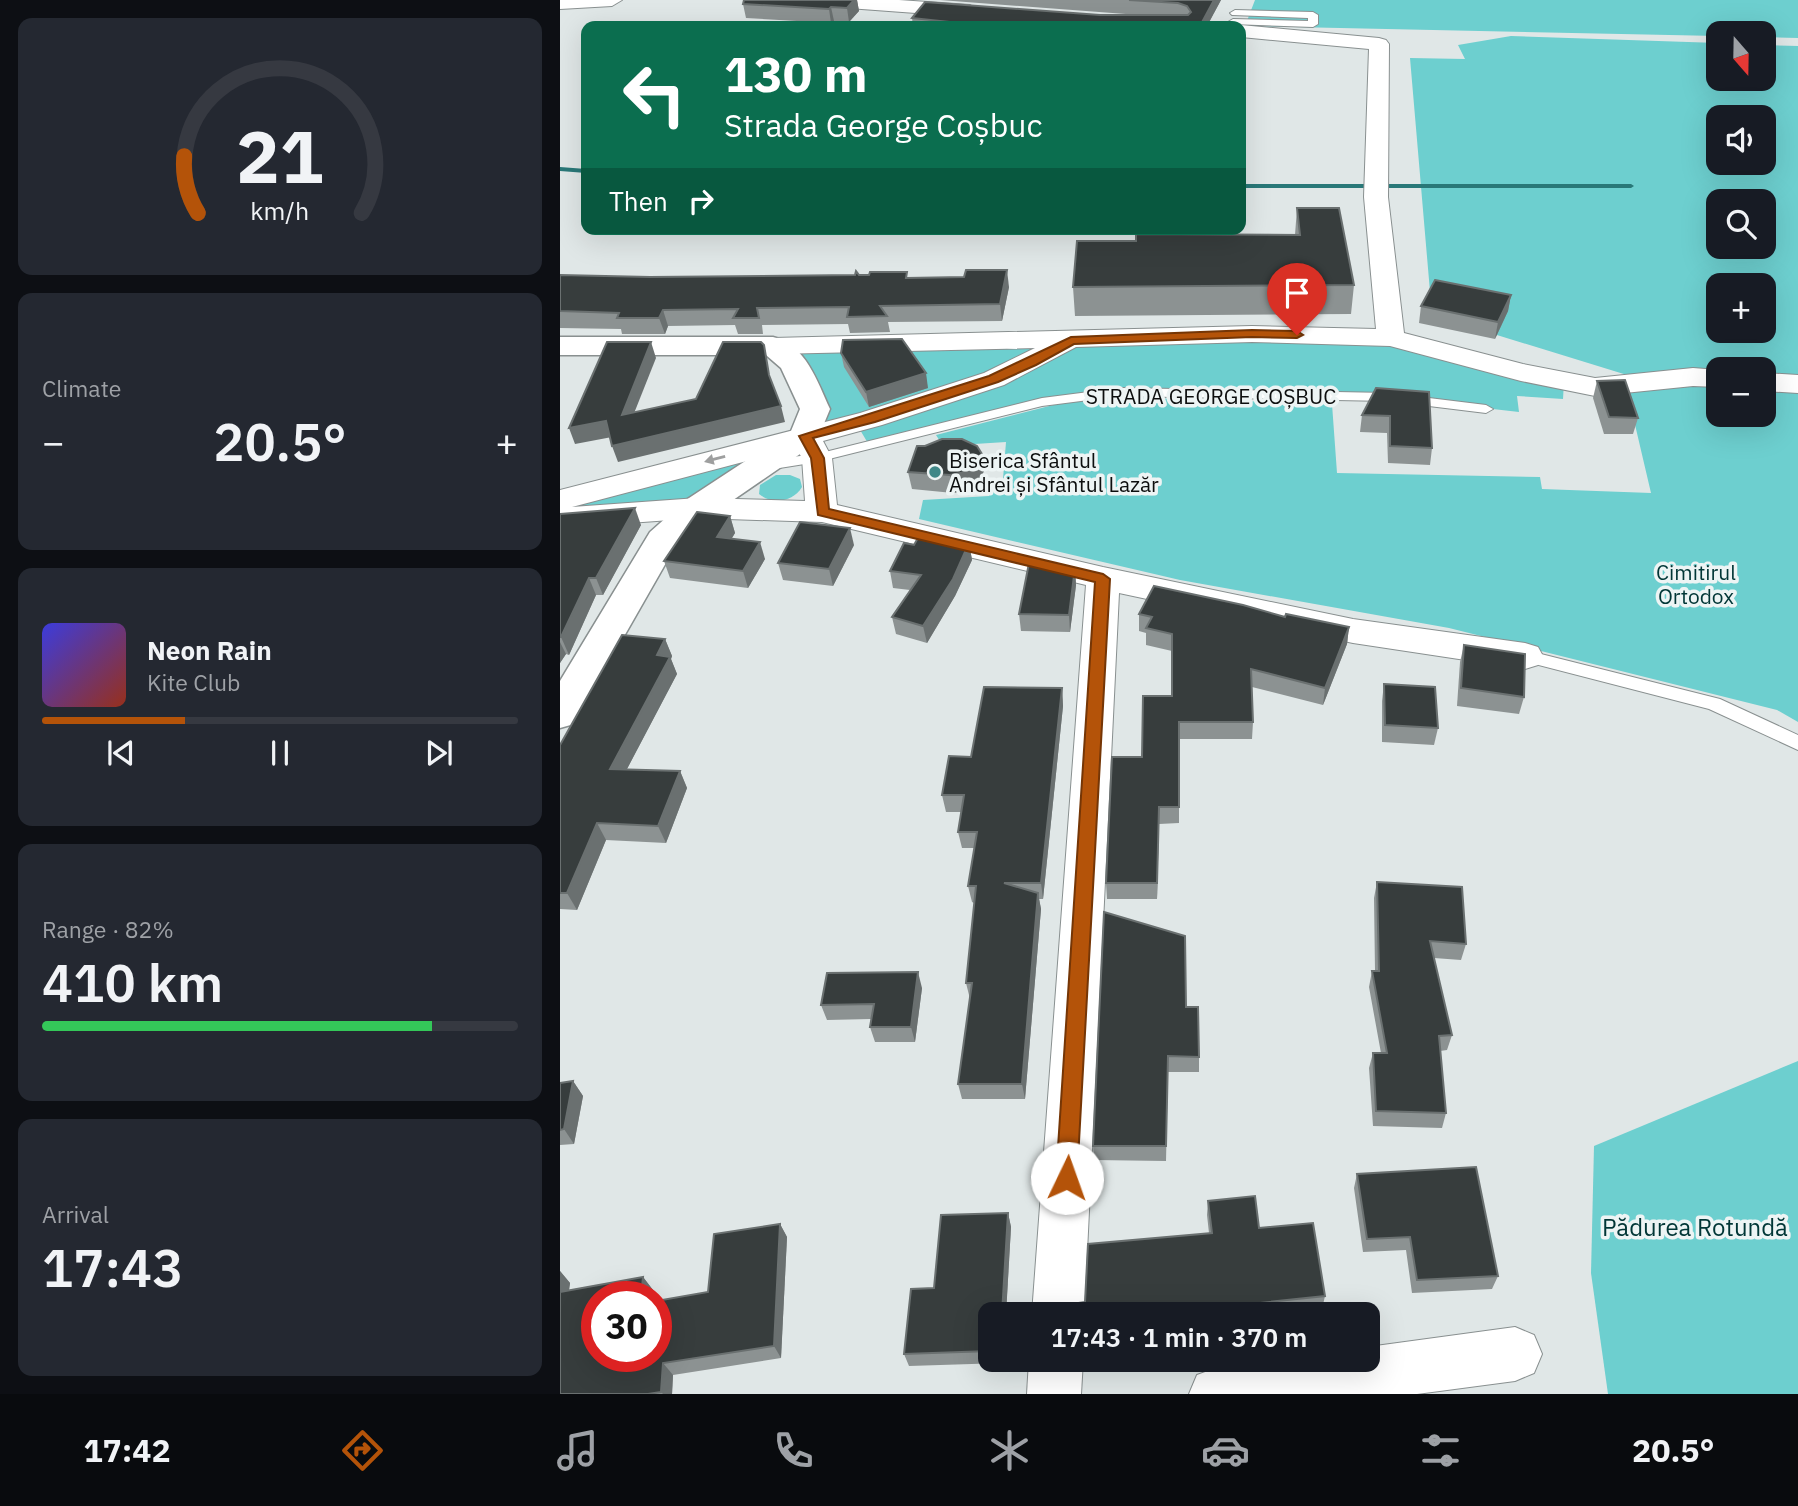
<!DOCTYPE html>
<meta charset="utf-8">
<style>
body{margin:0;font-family:"IBM Plex Sans",sans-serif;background:#242831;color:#f1f3f6;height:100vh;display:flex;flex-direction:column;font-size:26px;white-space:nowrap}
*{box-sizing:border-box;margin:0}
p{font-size:23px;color:#9ea1a6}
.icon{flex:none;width:38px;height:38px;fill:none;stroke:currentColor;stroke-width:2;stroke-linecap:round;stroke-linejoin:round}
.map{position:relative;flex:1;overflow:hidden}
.side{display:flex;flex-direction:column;gap:18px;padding:18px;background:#0d0f14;width:560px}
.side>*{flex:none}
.banner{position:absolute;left:21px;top:21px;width:665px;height:214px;border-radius:14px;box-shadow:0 7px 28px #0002;background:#0b6e4f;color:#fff;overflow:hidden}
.needle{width:46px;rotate:160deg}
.buttons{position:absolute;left:1146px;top:21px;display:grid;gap:14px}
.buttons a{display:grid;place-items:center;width:70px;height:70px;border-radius:14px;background:#171b24;box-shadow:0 7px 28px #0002;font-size:35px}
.speed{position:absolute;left:21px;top:1281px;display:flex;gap:14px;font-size:35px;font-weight:700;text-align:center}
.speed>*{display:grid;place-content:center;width:91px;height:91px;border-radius:50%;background:#171b24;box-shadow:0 7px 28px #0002;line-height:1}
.speed .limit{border:10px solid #d22;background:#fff;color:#111}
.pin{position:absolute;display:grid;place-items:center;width:60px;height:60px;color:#fff;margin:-72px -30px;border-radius:50% 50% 50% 0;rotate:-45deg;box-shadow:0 0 7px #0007}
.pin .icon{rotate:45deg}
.me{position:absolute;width:77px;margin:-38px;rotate:3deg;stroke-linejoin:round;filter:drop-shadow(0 0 5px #0008)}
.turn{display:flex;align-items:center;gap:24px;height:147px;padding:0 28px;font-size:32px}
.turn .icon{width:91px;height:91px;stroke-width:2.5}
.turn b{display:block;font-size:49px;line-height:60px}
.then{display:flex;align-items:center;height:66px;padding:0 28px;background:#0003;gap:14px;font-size:26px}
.big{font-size:52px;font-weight:600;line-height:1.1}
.side .tile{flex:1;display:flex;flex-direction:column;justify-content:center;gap:10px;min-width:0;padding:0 24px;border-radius:14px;background:#242831}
.side .dial{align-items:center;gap:0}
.dial svg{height:182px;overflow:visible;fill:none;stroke:#363941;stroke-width:7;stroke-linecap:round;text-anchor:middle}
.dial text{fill:#f1f3f6;stroke:none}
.song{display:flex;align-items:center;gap:21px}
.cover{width:84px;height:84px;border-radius:10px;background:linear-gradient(135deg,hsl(240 70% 55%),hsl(10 70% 35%))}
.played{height:7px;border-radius:4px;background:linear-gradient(90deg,#b45309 30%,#363941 30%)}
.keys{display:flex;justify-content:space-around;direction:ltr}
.heat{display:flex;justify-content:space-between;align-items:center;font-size:38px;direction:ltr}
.charge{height:10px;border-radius:5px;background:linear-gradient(90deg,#34c759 82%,#363941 0)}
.trip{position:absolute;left:418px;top:1302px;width:402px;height:70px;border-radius:14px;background:#171b24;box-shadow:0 7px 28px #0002;font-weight:600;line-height:70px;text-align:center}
.dock{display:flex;height:112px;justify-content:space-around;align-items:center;background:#090b0e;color:#9ea1a6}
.dock .icon{width:49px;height:49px}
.dock .active{color:#b45309}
.dock b{font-size:32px;color:#f1f3f6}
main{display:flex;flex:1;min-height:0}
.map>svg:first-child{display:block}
.green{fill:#6dcfcf;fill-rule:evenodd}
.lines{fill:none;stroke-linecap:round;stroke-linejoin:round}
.stream{fill:#297878;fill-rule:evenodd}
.lane-casing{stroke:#899090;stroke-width:2}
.street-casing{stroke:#899090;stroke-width:2}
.secondary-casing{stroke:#899090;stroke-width:3}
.lane{fill:#fff;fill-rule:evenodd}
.street{fill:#fff;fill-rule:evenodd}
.secondary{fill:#fff;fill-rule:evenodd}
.wall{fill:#8c9292}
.shaded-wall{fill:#6a7070}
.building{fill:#373d3d;stroke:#6a7070;stroke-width:2}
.oneway{fill:#9e9f9f}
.route{fill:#b45309;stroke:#753606;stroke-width:2}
.poi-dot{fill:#408888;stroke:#edf4f4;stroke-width:2.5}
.labels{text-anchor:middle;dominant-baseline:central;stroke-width:7;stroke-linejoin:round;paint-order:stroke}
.street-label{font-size:21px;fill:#0c0e0e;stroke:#edf4f4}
.poi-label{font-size:21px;fill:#0c0e0e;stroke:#edf4f4;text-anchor:start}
.park-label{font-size:21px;fill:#013636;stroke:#edf4f4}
.near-park-label{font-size:24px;fill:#013636;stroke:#edf4f4}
</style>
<main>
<section class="side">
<div class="tile dial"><svg viewBox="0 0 100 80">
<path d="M14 69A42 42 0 1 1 86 69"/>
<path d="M14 69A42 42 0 0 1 8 44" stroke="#b45309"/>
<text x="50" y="56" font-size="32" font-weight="700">21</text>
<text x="50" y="72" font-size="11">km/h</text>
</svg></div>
<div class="tile"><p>Climate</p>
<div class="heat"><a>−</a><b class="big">20.5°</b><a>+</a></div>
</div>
<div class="tile">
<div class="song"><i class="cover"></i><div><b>Neon Rain</b><p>Kite Club</p></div></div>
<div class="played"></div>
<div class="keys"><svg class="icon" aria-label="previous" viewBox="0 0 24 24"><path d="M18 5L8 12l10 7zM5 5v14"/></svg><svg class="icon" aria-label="pause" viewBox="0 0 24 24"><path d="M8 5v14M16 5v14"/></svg><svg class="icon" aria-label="next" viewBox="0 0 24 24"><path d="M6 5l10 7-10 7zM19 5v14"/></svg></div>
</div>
<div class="tile"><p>Range · 82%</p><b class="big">410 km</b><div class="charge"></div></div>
<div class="tile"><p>Arrival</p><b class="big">17:43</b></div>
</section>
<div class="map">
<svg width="1238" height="1394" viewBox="0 0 1238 1394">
<rect width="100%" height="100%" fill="#e0e7e7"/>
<g class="green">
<polygon points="695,0 1238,0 1238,38 1204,37 1204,33 1158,33 1158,36 685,26"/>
<path d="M951,36L1158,43V79H1204V45L1238,46V722L1217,710L889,628L620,580L359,519L363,500L429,496L430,480L443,479L446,442L383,446L376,435L509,401L555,397L772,404L777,473L980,477L982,489L1091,493L1069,399L1067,375L872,315L850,58L905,59L898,45ZM1158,117H1204V163H1158ZM1158,201H1204V247H1158ZM1158,285H1204V331H1158ZM1158,369H1204V415H1158Z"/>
<polygon points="782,336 1004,382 1003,399 957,396 959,412 828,397 517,396 309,445 296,423 138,508 0,518 0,500 245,436 255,408 213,346"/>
<path d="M216,475H230L240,479L242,487C233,502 212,505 199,494L200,485Z"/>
<polygon points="1238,1061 1238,1394 1048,1394 1031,1273 1034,1146"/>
</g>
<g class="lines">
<g class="stream">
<polygon points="0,167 26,169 26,173 0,171"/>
<polygon points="681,184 1071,184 1074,186 1071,188 681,188"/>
</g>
<g class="lane-casing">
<g id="lane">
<polygon points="675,10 753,12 758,15 758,24 753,27 670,24 668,22 673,19 748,21 748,18 672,15 670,13"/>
<polygon points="560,388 828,393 926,405 933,409 926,413 828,401 560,396 482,406 257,462 207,470 200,465 207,460 257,454 482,398"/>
<polygon points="965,650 1160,699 1238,735 1238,750 1149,709 959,660 956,656"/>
</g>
</g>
<g class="street-casing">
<g id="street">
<polygon points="0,0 62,0 52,6 0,9"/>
<polygon points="251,0 339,0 410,5 420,11 410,17 261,6"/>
<path d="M681,25L819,38L826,40L829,44L828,197L844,333L963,364L1035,378L1133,368L1158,370V387L1133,386L1035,396L961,381L830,346L692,342L516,347L444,385L322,425L263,441L272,458L277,505L543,567L793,619L965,643L978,647L983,656L978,665L965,669L793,643L559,593L524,1314H472L526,585L262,522L138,518L0,528V490L300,413L424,373L475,348L213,354L203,352L199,346L203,340L213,338L692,326L816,329L804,197L809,49L681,37V26H676ZM236,448L242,458L245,501L138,498L12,507Z"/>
<polygon points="1204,373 1238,375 1238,393 1204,391"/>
<path d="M955,1327L974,1335L982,1354L974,1373L955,1381L857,1394H629L637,1375C690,1353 752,1360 808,1360V1347Z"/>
<polygon points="469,1360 523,1360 521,1394 467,1394"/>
</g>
</g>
<g class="secondary-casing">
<path id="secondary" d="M0,337H213C246,345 257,381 270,409L256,443L150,516L115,547L14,724L0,728V681L90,532L126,500L231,431L240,409L221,368L206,355H0Z"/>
</g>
<use href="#lane" class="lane"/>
<use href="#street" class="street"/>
<use href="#secondary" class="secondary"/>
</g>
<g class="wall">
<polygon points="297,0 299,11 289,22 274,21 271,23 186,18 183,4"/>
<polygon points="380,0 661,0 647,26 353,26 352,18 579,15"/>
<polygon points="737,208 794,285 791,314 515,316 513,287 576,241 735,235"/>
<polygon points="0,275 90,277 299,275 348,278 449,287 442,321 328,322 330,332 290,333 288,324 202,325 203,334 178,334 175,325 108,326 105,334 62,334 61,329 0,328"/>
<polygon points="951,295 948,311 935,339 859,323 861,306"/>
<polygon points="281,353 368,388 309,407 284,367"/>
<polygon points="1037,381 1078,418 1073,434 1044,434 1033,398"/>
<polygon points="816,388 872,448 870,465 828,463 827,433 800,432 802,415"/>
<polygon points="422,454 424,471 419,481 403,491 393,493 352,489 348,472"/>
<polygon points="0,514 81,525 43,595 36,595 9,655 6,654 0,663"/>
<polygon points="170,516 175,533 172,538 205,559 188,588 110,578 104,561"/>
<polygon points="409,543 412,560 395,596 367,643 336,634 332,617 350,590 333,588 330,571 354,545"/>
<polygon points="294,545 273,586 223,580 218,563"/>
<polygon points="515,568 516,585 510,632 461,631 459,614"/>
<polygon points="579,614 725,617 789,627 787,644 763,705 692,687 693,722 692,739 619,739 619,823 599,824 597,899 547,899 546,883 582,757 612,696 612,651 586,645 586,633 579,631"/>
<polygon points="105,639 112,656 111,659 117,674 67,769 120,771 127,788 106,843 46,840 17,910 0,909 0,745"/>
<polygon points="904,645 964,697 959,714 897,706 900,662"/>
<polygon points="824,684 878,728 874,745 822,742 822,701"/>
<polygon points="502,688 503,706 483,899 479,899 481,909 465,1099 402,1099 398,1084 410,999 406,983 414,903 412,902 408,886 414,848 402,848 398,832 401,812 386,812 382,795 411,757"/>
<polygon points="817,882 906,944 901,960 874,958 892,1035 887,1050 880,1051 886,1113 882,1128 813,1126 809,1068 813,1053 821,1053 809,987 812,971 815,971 814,898"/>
<polygon points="362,988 355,1042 315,1042 310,1027 311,1019 267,1020 261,1005"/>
<polygon points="626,1007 639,1057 639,1072 608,1072 606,1161 534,1160 533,1146"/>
<polygon points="13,1081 23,1096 14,1144 0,1145 0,1083"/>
<polygon points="797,1174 938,1276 932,1289 852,1293 846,1250 803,1252 794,1188"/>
<polygon points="648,1201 699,1228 765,1296 762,1309 713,1314 511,1314 525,1302 649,1233 647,1215"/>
<polygon points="448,1213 451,1227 446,1314 430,1314 430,1360 443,1360 443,1363 349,1366 344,1354 374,1288"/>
<polygon points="220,1224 227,1237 221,1358 113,1375 112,1394 0,1394 0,1271 10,1283 9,1290 83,1277 93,1290 37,1356 148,1292"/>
</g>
<g class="shaded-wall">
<polygon points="294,0 297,0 299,11 289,22 287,8"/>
<polygon points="654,0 661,0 647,26 640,26"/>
<polygon points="271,7 274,21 271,23 269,9"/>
<polygon points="447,270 449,287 442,321 440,304"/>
<polygon points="951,295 948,311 935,339 938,322"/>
<polygon points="103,310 108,326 105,334 99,318"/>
<polygon points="91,342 96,358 67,431 62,415"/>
<polygon points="366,373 368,388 309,407 306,392"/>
<polygon points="221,406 225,422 58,462 52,446"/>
<polygon points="46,421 52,437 15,444 9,428"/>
<polygon points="422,454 424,471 419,481 403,491 393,493 390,475"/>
<polygon points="75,508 81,525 43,595 36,578"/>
<polygon points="170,516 175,533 162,554 157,537"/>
<polygon points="290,528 294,545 273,586 269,569"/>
<polygon points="200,542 205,559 188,588 183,571"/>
<polygon points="409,543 412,560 395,596 367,643 363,626"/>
<polygon points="515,568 516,585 510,632 509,615"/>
<polygon points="29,578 36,595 9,655 1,637"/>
<polygon points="789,627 787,644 763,705 765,688"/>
<polygon points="105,639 112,656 111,659 117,674 58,786 50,769 97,655"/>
<polygon points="0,642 6,654 0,663"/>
<polygon points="502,688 503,706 483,899 481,883"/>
<polygon points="120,771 127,788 106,843 98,826"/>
<polygon points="599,807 599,824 597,899 597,883"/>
<polygon points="37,823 46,840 17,910 7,893"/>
<polygon points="478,893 481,909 465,1099 462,1084"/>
<polygon points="358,972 362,988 355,1042 351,1027"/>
<polygon points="13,1081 23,1096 14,1144 4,1129"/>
<polygon points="448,1213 451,1227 446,1314 442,1314"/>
<polygon points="220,1224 227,1237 221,1358 214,1346"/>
<polygon points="0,1271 10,1283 7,1305 0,1297"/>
<polygon points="83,1277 93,1290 93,1297 81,1297"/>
<polygon points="103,1363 113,1375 112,1394 103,1394 101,1392"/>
</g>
<g class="building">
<polygon points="184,0 294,0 287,8 271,7 269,9 183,4"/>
<polygon points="569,0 654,0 640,26 505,26 468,24 466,26 427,26 352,18 365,2 540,15 628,15 631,12 627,6 618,3"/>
<polygon points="737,208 779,208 794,285 513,287 517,241 576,241 576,234 740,235"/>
<polygon points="406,270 447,270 440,304 320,306 327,316 287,317 289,307 197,308 199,318 173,318 178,309 103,310 99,318 57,318 59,313 0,311 0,275 90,277 295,275 296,271 299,275 309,275 310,272 347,272 346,278 404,277"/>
<polygon points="875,280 951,295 938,322 861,306"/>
<polygon points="342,339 366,373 306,392 281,353 283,340"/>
<polygon points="47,342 91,342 62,415 136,399 163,342 201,342 204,345 209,375 221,406 52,446 46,421 9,428"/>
<polygon points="1065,380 1078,418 1049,417 1037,381"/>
<polygon points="816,388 869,392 872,448 830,446 830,416 802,415"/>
<polygon points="382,439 402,439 417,446 422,454 417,464 401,473 390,475 348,472 357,446 365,446"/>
<polygon points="75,508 36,578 29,578 1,637 0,637 0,514"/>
<polygon points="137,512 170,516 157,537 200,542 183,571 104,561"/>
<polygon points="240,522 290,528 269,569 218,563"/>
<polygon points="359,536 409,543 393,579 363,626 332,617 361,575 330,571 344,543 354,545"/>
<polygon points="470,558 515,568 509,615 459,614"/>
<polygon points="594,586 683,605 725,617 726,614 789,627 765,688 691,669 693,722 619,722 619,807 599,807 597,883 546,883 552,757 582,757 583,696 612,696 612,634 586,628 592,617 579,614"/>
<polygon points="62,635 105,639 97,655 110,657 50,769 120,771 98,826 37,823 7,893 0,893 0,745"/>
<polygon points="904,645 965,654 964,697 901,688"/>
<polygon points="824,684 875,687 878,728 825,725"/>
<polygon points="424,687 502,688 481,883 444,883 478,893 462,1084 398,1084 412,983 406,983 416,886 408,886 417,832 398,832 404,795 382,795 389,756 411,757"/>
<polygon points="817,882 902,887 906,944 870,941 892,1035 879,1036 886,1113 816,1111 813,1053 827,1053 812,971 819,971"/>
<polygon points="544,912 625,936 626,1007 638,1007 639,1057 608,1056 606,1146 533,1146"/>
<polygon points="358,972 351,1027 310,1027 314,1004 261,1005 267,973"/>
<polygon points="13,1081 4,1129 0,1130 0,1083"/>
<polygon points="916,1167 938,1276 857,1280 850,1237 807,1239 797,1174"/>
<polygon points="695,1196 699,1228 753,1223 765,1296 596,1314 511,1314 511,1304 525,1302 528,1244 652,1233 648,1201"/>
<polygon points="448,1213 442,1314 430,1314 430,1351 344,1354 351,1289 374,1288 381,1215"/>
<polygon points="220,1224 214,1346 103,1363 101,1392 88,1394 0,1394 0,1292 83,1277 81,1297 37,1297 37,1356 96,1356 96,1301 148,1292 154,1234"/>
</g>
<defs><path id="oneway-solid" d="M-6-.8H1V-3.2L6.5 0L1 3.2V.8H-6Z" transform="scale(1.75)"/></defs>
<use class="oneway" href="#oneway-solid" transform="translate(155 459) rotate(165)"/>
<polygon class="route" points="692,330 737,331 743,335 737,338 692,337 514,344 476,365 438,382 315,422 253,438 264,458 269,509 543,574 550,579 517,1178 514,1185 507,1188 499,1185 496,1178 535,582 258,515 251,458 239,436 429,376 511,337"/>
<circle class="poi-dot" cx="375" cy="472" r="7"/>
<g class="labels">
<g class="street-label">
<text x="651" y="396">STRADA GEORGE COȘBUC</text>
</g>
<g class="poi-label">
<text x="389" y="460">Biserica Sfântul<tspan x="389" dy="24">Andrei și Sfântul Lazăr</tspan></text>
</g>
<g class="park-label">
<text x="1136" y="572">Cimitirul<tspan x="1136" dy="24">Ortodox</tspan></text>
</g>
<g class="near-park-label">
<text x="1135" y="1227">Pădurea Rotundă</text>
</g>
</g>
</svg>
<div class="buttons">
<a><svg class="needle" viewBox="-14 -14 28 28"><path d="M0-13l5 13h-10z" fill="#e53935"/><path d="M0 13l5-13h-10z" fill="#9ea1a6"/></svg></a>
<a><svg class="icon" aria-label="sound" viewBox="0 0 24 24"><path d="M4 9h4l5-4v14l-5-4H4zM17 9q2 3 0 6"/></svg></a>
<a><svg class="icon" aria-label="search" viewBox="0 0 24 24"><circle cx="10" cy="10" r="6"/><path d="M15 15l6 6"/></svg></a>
<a>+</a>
<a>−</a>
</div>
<div class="speed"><div class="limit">30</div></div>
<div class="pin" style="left:737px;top:335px;background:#d93025"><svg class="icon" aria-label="arrive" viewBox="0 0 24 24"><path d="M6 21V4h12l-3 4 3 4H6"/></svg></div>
<svg class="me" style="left:507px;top:1178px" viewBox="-20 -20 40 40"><circle r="19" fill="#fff"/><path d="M0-13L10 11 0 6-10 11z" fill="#b45309"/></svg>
<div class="trip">17:43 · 1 min · 370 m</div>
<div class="banner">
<div class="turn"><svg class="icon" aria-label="left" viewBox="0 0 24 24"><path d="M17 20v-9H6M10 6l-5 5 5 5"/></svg><div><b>130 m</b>Strada George Coșbuc</div></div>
<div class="then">Then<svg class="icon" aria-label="right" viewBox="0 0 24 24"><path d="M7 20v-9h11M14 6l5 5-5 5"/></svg></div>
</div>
</div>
</main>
<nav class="dock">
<b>17:42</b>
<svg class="icon active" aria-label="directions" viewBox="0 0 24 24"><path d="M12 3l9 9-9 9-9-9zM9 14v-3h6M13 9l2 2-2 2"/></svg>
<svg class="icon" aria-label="music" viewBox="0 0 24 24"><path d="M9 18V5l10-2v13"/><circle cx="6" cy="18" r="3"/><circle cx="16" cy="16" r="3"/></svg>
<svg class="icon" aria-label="phone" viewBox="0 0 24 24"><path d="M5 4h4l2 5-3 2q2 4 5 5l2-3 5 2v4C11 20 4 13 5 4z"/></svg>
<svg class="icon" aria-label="climate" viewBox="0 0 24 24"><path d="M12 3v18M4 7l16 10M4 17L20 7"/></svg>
<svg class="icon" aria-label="car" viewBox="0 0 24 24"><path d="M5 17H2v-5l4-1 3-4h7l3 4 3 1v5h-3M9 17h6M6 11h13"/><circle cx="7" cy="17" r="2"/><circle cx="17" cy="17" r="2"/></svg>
<svg class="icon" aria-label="filters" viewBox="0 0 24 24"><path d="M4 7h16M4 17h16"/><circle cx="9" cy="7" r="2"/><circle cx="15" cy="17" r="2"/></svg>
<b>20.5°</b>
</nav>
